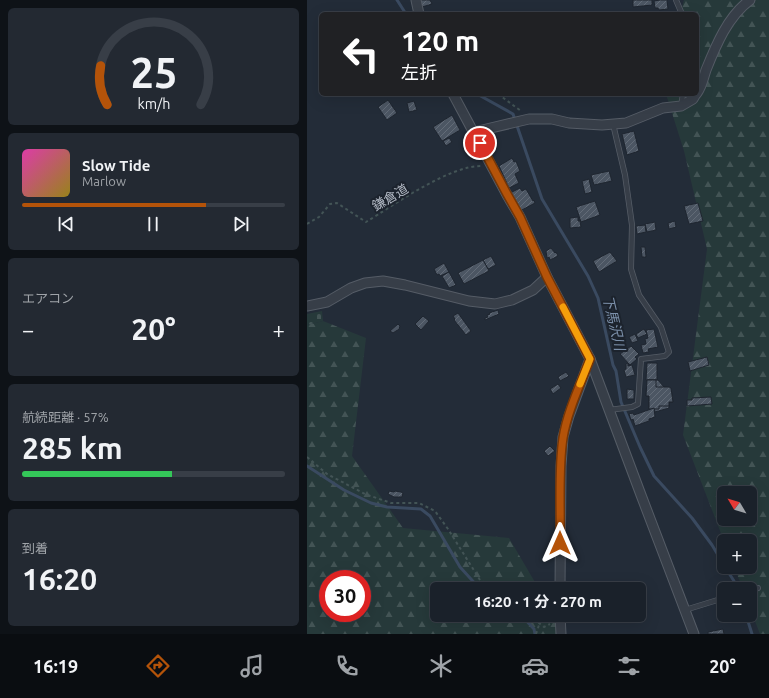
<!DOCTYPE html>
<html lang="ja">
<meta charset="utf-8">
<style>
body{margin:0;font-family:Ubuntu,"Noto Sans JP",sans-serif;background:#232932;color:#f1f3f6;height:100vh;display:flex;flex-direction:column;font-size:15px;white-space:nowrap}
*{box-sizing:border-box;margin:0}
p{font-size:13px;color:#9fa3a8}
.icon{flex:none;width:22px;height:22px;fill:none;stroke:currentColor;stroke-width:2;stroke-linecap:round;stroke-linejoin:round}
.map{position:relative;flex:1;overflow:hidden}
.panel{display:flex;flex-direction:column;gap:8px;padding:8px;background:#0e1217;width:307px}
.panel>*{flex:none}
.banner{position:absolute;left:12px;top:12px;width:380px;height:84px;border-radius:6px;box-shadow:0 4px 16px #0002,0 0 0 1px #383e47;background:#202124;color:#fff;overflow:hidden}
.needle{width:26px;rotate:308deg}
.buttons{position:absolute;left:410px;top:486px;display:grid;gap:8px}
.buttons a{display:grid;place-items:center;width:40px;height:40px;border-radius:6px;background:#1a212a;box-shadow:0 4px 16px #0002,0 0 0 1px #383e47;font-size:20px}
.speed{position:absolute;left:12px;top:570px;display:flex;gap:8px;font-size:20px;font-weight:700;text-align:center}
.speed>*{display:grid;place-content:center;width:52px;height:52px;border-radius:50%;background:#1a212a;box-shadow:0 4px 16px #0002,0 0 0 1px #383e47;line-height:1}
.speed .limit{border:6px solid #d22;background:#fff;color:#111}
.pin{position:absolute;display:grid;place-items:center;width:34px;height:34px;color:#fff;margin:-17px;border:2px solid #fff;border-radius:50%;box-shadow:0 1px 4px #0007}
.me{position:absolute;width:44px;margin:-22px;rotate:0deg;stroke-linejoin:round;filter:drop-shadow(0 0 3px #0008)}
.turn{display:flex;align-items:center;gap:14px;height:84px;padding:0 16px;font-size:18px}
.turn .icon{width:52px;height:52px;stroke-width:2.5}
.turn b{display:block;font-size:28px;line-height:34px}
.big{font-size:30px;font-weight:700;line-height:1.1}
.panel .tile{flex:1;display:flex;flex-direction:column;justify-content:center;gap:6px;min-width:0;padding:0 14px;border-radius:6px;background:#232932}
.panel .dial{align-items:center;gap:0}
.dial svg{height:104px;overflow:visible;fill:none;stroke:#383e47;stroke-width:7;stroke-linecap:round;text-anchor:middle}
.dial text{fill:#f1f3f6;stroke:none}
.song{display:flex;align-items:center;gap:12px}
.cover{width:48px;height:48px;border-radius:6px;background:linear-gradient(135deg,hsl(320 70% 55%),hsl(50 70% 35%))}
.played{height:4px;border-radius:2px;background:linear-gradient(90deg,#b45309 70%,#383e47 70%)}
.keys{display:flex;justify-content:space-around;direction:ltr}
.heat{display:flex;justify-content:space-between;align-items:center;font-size:22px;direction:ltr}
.charge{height:6px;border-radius:3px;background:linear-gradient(90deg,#34c759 57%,#383e47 0)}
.trip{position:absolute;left:123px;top:582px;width:216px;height:40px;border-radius:6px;background:#1a212a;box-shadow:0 4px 16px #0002,0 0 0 1px #383e47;font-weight:700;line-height:40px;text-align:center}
.tab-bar{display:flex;height:64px;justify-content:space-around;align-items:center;background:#0a0d11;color:#9fa3a8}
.tab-bar .icon{width:28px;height:28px}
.tab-bar .selected{color:#b45309}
.tab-bar b{font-size:18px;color:#f1f3f6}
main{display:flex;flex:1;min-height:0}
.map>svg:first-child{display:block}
.forest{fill:url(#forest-firs);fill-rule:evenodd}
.cemetery{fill:url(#cemetery-stones)}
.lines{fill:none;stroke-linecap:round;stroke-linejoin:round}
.stream{stroke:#3a4a60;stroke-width:3}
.building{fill:url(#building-hatch);stroke:#1e252f}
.service-casing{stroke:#555c66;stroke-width:6}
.minor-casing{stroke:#555c66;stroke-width:11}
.path{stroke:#435456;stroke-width:2;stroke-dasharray:3 3;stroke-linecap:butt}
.service{stroke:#373e48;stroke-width:4.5}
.minor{stroke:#373e48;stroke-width:9}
.route-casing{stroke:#753606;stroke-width:10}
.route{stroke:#b45309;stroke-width:7}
.slow{stroke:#f59e0b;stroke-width:7}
.labels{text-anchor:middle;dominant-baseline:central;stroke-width:4;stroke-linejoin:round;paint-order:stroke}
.street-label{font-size:13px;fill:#b2b9c4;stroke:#1c232d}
.water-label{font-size:14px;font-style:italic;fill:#7c90aa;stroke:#1c232d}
</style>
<main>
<section class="panel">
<div class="tile dial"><svg viewBox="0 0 100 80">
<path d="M14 69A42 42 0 1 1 86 69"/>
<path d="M14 69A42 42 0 0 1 9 39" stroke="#b45309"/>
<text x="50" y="56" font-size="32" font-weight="700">25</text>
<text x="50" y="72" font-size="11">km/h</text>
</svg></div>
<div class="tile">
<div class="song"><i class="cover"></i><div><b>Slow Tide</b><p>Marlow</p></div></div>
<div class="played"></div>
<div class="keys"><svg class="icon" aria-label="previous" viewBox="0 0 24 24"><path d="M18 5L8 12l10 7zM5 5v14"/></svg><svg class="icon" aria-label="pause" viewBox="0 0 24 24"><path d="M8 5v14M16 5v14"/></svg><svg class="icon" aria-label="next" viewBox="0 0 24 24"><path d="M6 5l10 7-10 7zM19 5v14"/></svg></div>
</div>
<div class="tile"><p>エアコン</p>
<div class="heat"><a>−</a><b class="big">20°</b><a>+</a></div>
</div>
<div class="tile"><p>航続距離 · 57%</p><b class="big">285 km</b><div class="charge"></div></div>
<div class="tile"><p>到着</p><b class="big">16:20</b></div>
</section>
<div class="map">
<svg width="462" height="634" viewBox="0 0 462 634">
<defs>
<pattern id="forest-firs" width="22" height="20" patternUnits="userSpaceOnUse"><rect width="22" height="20" fill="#26393a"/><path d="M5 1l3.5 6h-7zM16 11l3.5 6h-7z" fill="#435455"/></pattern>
<pattern id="cemetery-stones" width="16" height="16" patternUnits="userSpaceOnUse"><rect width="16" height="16" fill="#26393a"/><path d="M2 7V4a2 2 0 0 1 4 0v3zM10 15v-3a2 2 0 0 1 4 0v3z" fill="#435455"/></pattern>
<pattern id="building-hatch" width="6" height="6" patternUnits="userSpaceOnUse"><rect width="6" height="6" fill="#4c5663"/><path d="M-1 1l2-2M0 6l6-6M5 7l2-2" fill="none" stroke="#636c78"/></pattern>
</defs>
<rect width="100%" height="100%" fill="#232c38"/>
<g class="forest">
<path d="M377,0H462V634H453L443,608V589H436L427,567H443V541H417L376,435L400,249L377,151L359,94H390V14H373ZM417,493H443V519H417Z"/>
<path d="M16,321L59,338L45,456L96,528L202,538L232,589H130V615H246L256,634H0V325ZM21,579H55V613H21Z"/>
</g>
<polygon class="cemetery" points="15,311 16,321 0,325 0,314"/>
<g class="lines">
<g class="stream">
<polyline points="90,0 99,14"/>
<polyline points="170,94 206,114 235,199 281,276 291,298 306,365 309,371 314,402 333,447 347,476 385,518 405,545 417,565"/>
<polyline points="0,466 37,490 64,503 80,507 114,509 123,516 153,567 173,589"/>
<polyline points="418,567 427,581 429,589"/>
<polyline points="214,615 227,629 228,634"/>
<polyline points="439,615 445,634"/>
</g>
</g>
<g class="building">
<polygon points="113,0 123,0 125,4 115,7"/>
<polygon points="326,0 345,0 345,5 326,7"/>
<polygon points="353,0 360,0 361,9 352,10 351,8 348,8 347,1"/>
<polygon points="81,100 90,113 80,120 71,107"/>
<polygon points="107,101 110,110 102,112 100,103"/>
<polygon points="145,115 153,130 135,141 126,127"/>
<polygon points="327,131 332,151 320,155 315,134"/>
<polygon points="162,134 166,142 161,145 157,138"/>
<polygon points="142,138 145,142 139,146 136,141"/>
<polygon points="205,158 207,162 209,161 213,171 208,174 212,183 202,188 192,166"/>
<polygon points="302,171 305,181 287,185 284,175"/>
<polygon points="282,179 285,192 278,194 275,181"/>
<polygon points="213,188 215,191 219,189 226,201 227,200 228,203 213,211 203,193"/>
<polygon points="288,201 293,215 274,222 269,207"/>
<polygon points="391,203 396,221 382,224 377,206"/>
<polygon points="271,217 271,221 273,221 274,227 263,228 263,218"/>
<polygon points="368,221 369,227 362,229 361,223"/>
<polygon points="348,222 349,230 340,232 338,224"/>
<polygon points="338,225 339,232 330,234 329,226"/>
<polygon points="334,247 338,247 339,257 335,257"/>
<polygon points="244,248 248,253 249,252 251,256 243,260 242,257 240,258 239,251"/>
<polygon points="303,252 310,261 292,272 286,261"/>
<polygon points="184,256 189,265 181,269 176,260"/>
<polygon points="176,260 182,271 157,284 151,273"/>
<polygon points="137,263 142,272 133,276 132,274 130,275 127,269"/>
<polygon points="142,272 149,285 142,288 135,276"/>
<polygon points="191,310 192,314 178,320 178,318 181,317 180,315 183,314 182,313"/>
<polygon points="151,313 164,331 159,335 147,320 148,319 146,316"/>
<polygon points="116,316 122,321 114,330 108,324"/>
<polygon points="91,324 93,326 92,329 86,333 83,331"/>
<polygon points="337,329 340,334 331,338 329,334"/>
<polygon points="347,329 351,347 341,349 342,352 336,353 334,345 339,344 338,339 341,338 339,330"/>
<polygon points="328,334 331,341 325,343 322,337"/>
<polygon points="324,346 332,354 328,357 330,359 323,365 313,354"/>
<polygon points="400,357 402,365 383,371 381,362"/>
<polygon points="321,363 321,366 325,365 328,375 319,377 317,370 319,369 319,364"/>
<polygon points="340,363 350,363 350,380 339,380"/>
<polygon points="259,372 262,376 253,381 251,377"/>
<polygon points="340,380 351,380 357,387 364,388 366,402 362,402 362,408 348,412 347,408 342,409 342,396 339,396"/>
<polygon points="340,380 349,380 349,387 362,387 364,388 366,402 362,402 362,406 352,406 352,409 342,409 342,396 339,396"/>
<polygon points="251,384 254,388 246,394 243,389"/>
<polygon points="320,389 327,390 327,399 320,399"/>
<polygon points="404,397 405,404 380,406 380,400 385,400 385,398"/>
<polygon points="347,408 348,417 342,419 342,421 328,426 326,419 324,420 322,414 326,413 327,415"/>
<polygon points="243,446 248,451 241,456 237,451"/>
<polygon points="82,491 87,492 88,491 94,492 96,493 95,497 87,497 81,494"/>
<polygon points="416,629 417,634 401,634 401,632"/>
</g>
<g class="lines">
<g class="service-casing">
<g id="service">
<polyline points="369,0 375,14"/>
<polyline points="374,106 376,94"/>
<polyline points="302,410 325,407 331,404 334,359 358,356 362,352 354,327 332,295 324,269 325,225 318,175 306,124"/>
<polyline points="443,590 451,588"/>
<polyline points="378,610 417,598"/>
</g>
</g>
<g class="minor-casing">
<g id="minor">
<polyline points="109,0 112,14"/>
<path d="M390,93C395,86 396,79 399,70C409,45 421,16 443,0"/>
<polyline points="146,94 200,195 213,217 240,277 283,359 334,495 387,634"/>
<polyline points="167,132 222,119 245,119 262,123 295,125 319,123 356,108 374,106 386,99 389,94"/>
<polyline points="0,306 20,302 44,288 58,283 76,281 98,285 162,301 188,304 205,300 226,290 240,277"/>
<polyline points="253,589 254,466 256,437 262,416 283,359"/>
<polyline points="253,615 254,634"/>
</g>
</g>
<g class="path">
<polyline points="191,94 214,111"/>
<path d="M0,224L12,217L23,204L30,203L59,222C87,205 143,165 175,166"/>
<polyline points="0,457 20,474 58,494 84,503 112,503 128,511 141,529 173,580 188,589"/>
<polyline points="222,615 237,627 243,624"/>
<polyline points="229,634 232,625"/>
</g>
<use href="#service" class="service"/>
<use href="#minor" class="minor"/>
</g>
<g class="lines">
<g class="route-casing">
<path id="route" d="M173,143L200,194L213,217L240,277L283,359C274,383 260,412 256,438C251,470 254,510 253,543"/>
</g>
<use href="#route" class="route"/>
<polyline class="slow" points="256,307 283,359 273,384"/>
</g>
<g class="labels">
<g class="street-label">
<text transform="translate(83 197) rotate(-31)">鎌倉道</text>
</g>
<g class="water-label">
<text transform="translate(307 323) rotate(77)">下馬沢川</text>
</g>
</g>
</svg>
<div class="buttons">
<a><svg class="needle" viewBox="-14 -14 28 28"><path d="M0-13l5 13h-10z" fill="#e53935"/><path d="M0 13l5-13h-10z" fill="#9fa3a8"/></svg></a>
<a>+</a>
<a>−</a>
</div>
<div class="speed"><div class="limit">30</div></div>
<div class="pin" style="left:173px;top:143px;background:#d93025"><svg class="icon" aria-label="arrive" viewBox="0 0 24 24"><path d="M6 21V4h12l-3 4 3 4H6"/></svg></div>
<svg class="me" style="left:253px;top:543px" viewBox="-20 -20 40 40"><path d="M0-17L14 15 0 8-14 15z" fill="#b45309" stroke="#fff" stroke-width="4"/></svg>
<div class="trip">16:20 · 1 分 · 270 m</div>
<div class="banner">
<div class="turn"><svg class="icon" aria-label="left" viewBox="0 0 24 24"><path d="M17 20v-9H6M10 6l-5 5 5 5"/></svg><div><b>120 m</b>左折</div></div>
</div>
</div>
</main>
<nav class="tab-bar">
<b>16:19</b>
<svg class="icon selected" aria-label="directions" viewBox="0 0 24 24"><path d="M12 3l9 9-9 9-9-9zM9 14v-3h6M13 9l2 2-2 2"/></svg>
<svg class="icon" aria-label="music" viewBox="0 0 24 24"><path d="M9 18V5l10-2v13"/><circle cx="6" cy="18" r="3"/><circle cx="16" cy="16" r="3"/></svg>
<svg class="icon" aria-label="phone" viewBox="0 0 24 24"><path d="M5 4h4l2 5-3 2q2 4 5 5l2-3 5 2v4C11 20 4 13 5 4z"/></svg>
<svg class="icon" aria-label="climate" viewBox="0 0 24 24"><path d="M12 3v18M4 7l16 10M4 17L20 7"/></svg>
<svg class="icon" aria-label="car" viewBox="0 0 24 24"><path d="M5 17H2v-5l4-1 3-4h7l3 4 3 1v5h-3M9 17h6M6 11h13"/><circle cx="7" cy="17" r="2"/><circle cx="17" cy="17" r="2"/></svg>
<svg class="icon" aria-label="filters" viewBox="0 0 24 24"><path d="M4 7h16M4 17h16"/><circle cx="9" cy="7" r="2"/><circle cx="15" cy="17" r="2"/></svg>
<b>20°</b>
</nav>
